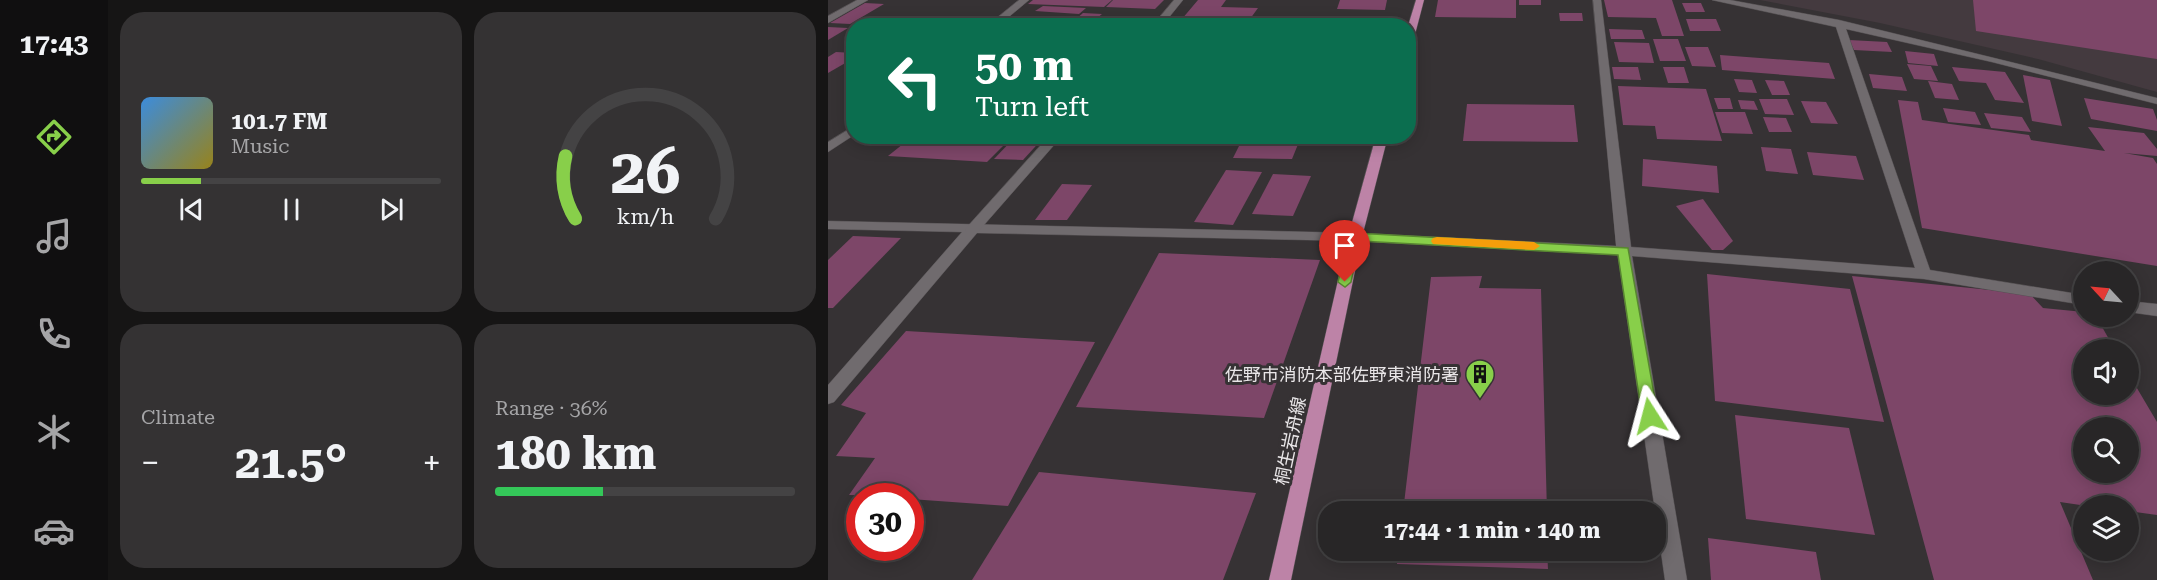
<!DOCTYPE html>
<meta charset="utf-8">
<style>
body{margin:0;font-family:"Roboto Serif","Noto Sans JP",serif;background:#343233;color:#f1f3f6;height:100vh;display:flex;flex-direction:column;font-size:22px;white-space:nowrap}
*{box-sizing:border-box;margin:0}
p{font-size:20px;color:#a5a5a7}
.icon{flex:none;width:33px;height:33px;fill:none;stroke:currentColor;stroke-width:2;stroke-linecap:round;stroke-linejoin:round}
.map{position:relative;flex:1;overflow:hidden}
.details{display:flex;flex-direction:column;gap:12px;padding:12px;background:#161515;width:720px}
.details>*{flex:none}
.top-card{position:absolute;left:18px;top:18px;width:570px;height:126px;border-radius:24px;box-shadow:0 3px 15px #0003,0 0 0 2px #444344;background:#0b6e4f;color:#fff;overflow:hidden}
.needle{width:39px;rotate:296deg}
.fabs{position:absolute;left:1245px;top:261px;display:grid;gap:12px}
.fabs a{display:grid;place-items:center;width:66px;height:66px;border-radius:50%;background:#282627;box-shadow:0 3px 15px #0003,0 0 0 2px #444344;font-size:30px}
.speed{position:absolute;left:18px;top:483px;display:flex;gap:12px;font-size:30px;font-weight:700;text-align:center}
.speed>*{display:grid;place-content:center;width:78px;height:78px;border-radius:50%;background:#282627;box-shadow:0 3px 15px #0003,0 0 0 2px #444344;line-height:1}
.speed .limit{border:9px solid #d22;background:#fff;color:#111}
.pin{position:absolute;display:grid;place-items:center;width:51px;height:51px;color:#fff;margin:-62px -26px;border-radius:50% 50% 50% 0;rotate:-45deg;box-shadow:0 0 6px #0007}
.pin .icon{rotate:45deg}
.me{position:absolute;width:66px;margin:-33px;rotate:351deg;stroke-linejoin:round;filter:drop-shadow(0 0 4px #0008)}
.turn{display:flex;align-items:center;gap:21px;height:126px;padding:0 30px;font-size:27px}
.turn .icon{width:78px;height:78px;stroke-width:2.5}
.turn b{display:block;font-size:42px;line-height:51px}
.big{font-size:45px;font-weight:700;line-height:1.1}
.details .tile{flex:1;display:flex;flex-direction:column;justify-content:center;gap:9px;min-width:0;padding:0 21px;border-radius:24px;background:#343233}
.details .dial{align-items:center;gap:0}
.dial svg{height:156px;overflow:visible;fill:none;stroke:#444344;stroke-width:7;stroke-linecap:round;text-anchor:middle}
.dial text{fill:#f1f3f6;stroke:none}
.song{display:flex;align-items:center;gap:18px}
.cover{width:72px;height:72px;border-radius:9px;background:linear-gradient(135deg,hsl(210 70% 55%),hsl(50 70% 35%))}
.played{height:6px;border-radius:3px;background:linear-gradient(90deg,#88cf4a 20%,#444344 20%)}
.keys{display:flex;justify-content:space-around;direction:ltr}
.heat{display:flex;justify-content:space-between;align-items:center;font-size:33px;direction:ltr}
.charge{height:9px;border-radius:4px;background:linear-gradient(90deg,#34c759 36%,#444344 0)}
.details .tiles{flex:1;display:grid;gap:12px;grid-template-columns:repeat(2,1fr)}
.trip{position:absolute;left:490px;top:501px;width:348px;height:60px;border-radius:24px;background:#282627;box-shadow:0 3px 15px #0003,0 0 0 2px #444344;font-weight:700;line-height:60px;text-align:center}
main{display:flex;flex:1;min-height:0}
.tab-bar{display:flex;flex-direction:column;width:108px;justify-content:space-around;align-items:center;background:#100f10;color:#a5a5a7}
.tab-bar .icon{width:42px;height:42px}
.tab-bar .on{color:#88cf4a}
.tab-bar b{font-size:27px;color:#f1f3f6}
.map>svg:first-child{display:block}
.built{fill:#443a3f}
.building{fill:#7d4668;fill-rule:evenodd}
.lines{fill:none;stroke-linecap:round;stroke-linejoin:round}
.minor-casing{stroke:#534f51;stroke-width:1}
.tertiary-casing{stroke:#534f51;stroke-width:1}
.primary-casing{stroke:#534f51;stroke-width:1}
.minor{fill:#706b6e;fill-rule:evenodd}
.tertiary{fill:#706b6e;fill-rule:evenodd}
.primary{fill:#bd83a7;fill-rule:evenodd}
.route{fill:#88cf4a;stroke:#588730;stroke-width:1.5}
.slow{fill:#f59e0b}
.labels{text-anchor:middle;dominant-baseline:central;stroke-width:6;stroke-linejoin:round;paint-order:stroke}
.poi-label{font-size:18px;fill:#e9e6e8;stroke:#363234;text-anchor:end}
.street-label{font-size:18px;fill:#e9e6e8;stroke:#363234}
</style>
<main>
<nav class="tab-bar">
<b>17:43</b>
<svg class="icon on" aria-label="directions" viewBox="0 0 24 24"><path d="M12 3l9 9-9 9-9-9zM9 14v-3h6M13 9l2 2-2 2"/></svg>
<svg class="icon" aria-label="music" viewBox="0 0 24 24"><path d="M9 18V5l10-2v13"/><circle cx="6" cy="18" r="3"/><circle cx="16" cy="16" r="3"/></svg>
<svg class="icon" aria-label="phone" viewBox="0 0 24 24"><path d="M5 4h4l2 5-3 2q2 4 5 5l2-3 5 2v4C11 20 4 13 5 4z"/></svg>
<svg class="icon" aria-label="climate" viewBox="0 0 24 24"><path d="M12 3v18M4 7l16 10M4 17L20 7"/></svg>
<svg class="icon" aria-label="car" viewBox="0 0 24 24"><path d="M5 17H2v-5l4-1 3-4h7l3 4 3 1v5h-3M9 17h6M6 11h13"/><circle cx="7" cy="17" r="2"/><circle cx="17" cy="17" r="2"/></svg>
</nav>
<section class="details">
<div class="tiles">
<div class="tile">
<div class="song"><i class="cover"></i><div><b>101.7 FM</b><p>Music</p></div></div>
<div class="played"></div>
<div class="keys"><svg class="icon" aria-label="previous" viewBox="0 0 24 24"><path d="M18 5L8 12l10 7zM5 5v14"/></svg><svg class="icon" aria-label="pause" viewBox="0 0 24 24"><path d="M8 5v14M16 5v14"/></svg><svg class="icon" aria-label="next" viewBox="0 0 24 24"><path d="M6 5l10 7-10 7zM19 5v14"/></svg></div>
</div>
<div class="tile dial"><svg viewBox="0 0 100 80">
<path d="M14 69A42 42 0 1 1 86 69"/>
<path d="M14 69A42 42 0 0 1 9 37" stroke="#88cf4a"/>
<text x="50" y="56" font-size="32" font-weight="700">26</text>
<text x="50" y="72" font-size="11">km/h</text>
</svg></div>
<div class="tile"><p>Climate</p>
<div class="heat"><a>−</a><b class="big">21.5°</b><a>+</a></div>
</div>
<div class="tile"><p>Range · 36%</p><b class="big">180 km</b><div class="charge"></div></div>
</div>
</section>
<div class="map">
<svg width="1329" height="580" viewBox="0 0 1329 580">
<rect width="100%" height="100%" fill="#363234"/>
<polygon class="built" points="932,0 1329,0 1329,92 1210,59 1052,23"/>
<g class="building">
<polygon points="205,0 284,0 276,7 200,4"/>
<polygon points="285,0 336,0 327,9 278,7"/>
<polygon points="370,0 398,0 393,7 430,8 422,19 445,20 441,26 348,26"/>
<polygon points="512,0 559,0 557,10 509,9"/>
<polygon points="610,0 688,0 688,18 607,17"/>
<rect x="691" y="0" width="22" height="5"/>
<polygon points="776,0 844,0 856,36 834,36 828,18 780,17"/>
<polygon points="1145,0 1329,0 1329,59 1148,31"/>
<polygon points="37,3 56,4 22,24 2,23"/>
<polygon points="854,3 873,3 877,12 858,12"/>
<polygon points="215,6 258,8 251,14 207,11"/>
<polygon points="255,13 274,14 262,24 240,26"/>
<polygon points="731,13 754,13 755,21 732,21"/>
<polygon points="858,19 888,19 893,31 862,31"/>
<polygon points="0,27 20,28 0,40"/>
<polygon points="781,29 814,30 817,39 783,39"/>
<polygon points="825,39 850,39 858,61 832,61"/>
<polygon points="1021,40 1059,42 1064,52 1026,50"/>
<polygon points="786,42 821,43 826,63 791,62"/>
<polygon points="857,47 880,47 888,67 864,66"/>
<polygon points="1077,51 1106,54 1110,66 1080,63"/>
<polygon points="8,52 26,53 26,58 0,73 0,57"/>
<polygon points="892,55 1001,63 1007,79 894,70"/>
<polygon points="1079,64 1103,66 1110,81 1086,79"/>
<polygon points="784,67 810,67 813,80 786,79"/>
<polygon points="835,67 856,67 861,83 840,83"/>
<polygon points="1124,67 1177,72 1196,103 1167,100 1158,83 1131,81"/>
<polygon points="1041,74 1074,77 1079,91 1045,88"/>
<polygon points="1195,75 1222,80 1234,126 1204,121"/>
<polygon points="906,79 924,80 929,93 911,92"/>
<polygon points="937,80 956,81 962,95 944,95"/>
<polygon points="1100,81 1124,84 1131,100 1107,98"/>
<polygon points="790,86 878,89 894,141 829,139 827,126 795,125"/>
<polygon points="886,98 902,98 905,109 890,109"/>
<polygon points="1256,98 1325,109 1329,120 1329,131 1263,119"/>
<polygon points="931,99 959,99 966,115 937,114"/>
<polygon points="910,100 926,101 930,110 913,109"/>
<polygon points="1070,100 1090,102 1094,120 1201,135 1203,140 1277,151 1260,127 1316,133 1329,149 1329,156 1296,153 1325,158 1329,164 1329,266 1094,228"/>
<polygon points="973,101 998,102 1010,124 983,123"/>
<polygon points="639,104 746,105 750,142 635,141"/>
<polygon points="1115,108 1147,112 1153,125 1120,122"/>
<polygon points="887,112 917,112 925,134 894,133"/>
<polygon points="1156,113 1194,117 1203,132 1163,128"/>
<polygon points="935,117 958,118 964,132 941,132"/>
<polygon points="85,136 185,136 159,162 60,156"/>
<polygon points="188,136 217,136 195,160 166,159"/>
<polygon points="416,136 463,136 473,137 464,159 405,158"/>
<polygon points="933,147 963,149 970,174 938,171"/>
<polygon points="979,152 1028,156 1036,180 985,175"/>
<polygon points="815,159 889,166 891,193 814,186"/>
<polygon points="398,170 434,172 405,225 366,222"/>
<polygon points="445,174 483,176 465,216 424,214"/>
<polygon points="234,184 264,185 239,220 207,220"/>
<polygon points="875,199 905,241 895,250 884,250 848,206"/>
<polygon points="25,236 73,238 5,308 0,308 0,260"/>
<polygon points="331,253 492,260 436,418 248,407"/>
<polygon points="879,274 1022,289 1056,422 887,401"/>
<polygon points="654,276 651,288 713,289 719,512 575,512 603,277"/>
<path d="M1024,276L1202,294L1215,308L1256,312V316H1268L1287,350H1256V394H1300V373L1329,422V515L1300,511V506H1259L1232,502L1265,580H1106ZM1256,428H1300V472H1256Z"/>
<polygon points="78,331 267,342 180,506 82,499 82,496 21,495 47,458 8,456 38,413 13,405"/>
<polygon points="907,415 1021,428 1047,535 918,519"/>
<polygon points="211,472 428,493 395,580 144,580"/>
<polygon points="880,538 988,552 993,580 883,580"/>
<polygon points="570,550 719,550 720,569 569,564"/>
</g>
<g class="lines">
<g class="minor-casing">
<g id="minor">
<polygon points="191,0 201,0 170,26 159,26"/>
<polygon points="765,0 773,0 803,247 1087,268 1008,27 884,0 902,0 1011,20 1329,98 1329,104 1164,62 1018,29 1102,270 1256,295 1256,305 1096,279 804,256 859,580 837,580 790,255 527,241 149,233 6,402 0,404 0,385 134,232 0,229 0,221 527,233 788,246"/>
<polygon points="26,126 26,135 0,152 0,142"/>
<polygon points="1300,301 1329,304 1329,316 1300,312"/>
</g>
</g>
<g class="tertiary-casing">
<g id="tertiary">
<polygon points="29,0 40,0 0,23 0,16"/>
<polygon points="346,0 355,0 334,26 324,26"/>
<polygon points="221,136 234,136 149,233 139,233 137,230 139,227"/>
</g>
</g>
<g class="primary-casing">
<g id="primary">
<polygon points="588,0 596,0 585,42 580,45 580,26"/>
<polygon points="548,136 560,136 534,237 463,580 441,580 520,237"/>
</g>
</g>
<use href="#minor" class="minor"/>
<use href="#tertiary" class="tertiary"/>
<use href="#primary" class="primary"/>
</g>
<polygon class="route" points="527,233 800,248 830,416 827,420 822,422 816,420 814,416 790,255 532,241 523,282 517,287 510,282 520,237"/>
<polygon class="slow" points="609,237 706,242 712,246 706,250 605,244 603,241 605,238"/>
<defs>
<g id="building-pin" transform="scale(1.5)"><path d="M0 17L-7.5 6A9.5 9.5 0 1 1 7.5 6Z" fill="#88cf4a" stroke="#363234"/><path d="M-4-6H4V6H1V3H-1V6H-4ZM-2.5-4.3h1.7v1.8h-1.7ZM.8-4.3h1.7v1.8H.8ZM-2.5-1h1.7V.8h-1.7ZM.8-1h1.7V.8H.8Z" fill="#111"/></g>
</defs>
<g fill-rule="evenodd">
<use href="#building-pin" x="652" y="374"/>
</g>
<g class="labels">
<g class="poi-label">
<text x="631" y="374">佐野市消防本部佐野東消防署</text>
</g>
<g class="street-label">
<text transform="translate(462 441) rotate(-78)">桐生岩舟線</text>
</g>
</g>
</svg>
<div class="fabs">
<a><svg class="needle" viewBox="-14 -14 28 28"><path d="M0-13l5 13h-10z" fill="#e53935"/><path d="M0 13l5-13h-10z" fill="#a5a5a7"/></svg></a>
<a><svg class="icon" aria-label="sound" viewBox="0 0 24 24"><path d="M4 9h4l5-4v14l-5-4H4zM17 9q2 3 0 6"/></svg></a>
<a><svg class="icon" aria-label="search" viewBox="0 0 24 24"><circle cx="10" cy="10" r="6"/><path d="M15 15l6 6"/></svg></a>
<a><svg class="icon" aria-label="layers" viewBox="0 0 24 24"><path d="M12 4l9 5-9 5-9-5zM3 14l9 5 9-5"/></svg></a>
</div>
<div class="speed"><div class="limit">30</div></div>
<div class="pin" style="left:517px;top:282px;background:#d93025"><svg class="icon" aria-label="arrive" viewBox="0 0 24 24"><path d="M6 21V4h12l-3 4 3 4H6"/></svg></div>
<svg class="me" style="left:822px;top:416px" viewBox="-20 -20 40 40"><path d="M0-17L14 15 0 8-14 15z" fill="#88cf4a" stroke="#fff" stroke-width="4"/></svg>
<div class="trip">17:44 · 1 min · 140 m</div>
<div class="top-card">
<div class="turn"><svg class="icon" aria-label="left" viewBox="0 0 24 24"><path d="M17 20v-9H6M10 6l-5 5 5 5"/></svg><div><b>50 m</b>Turn left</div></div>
</div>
</div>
</main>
